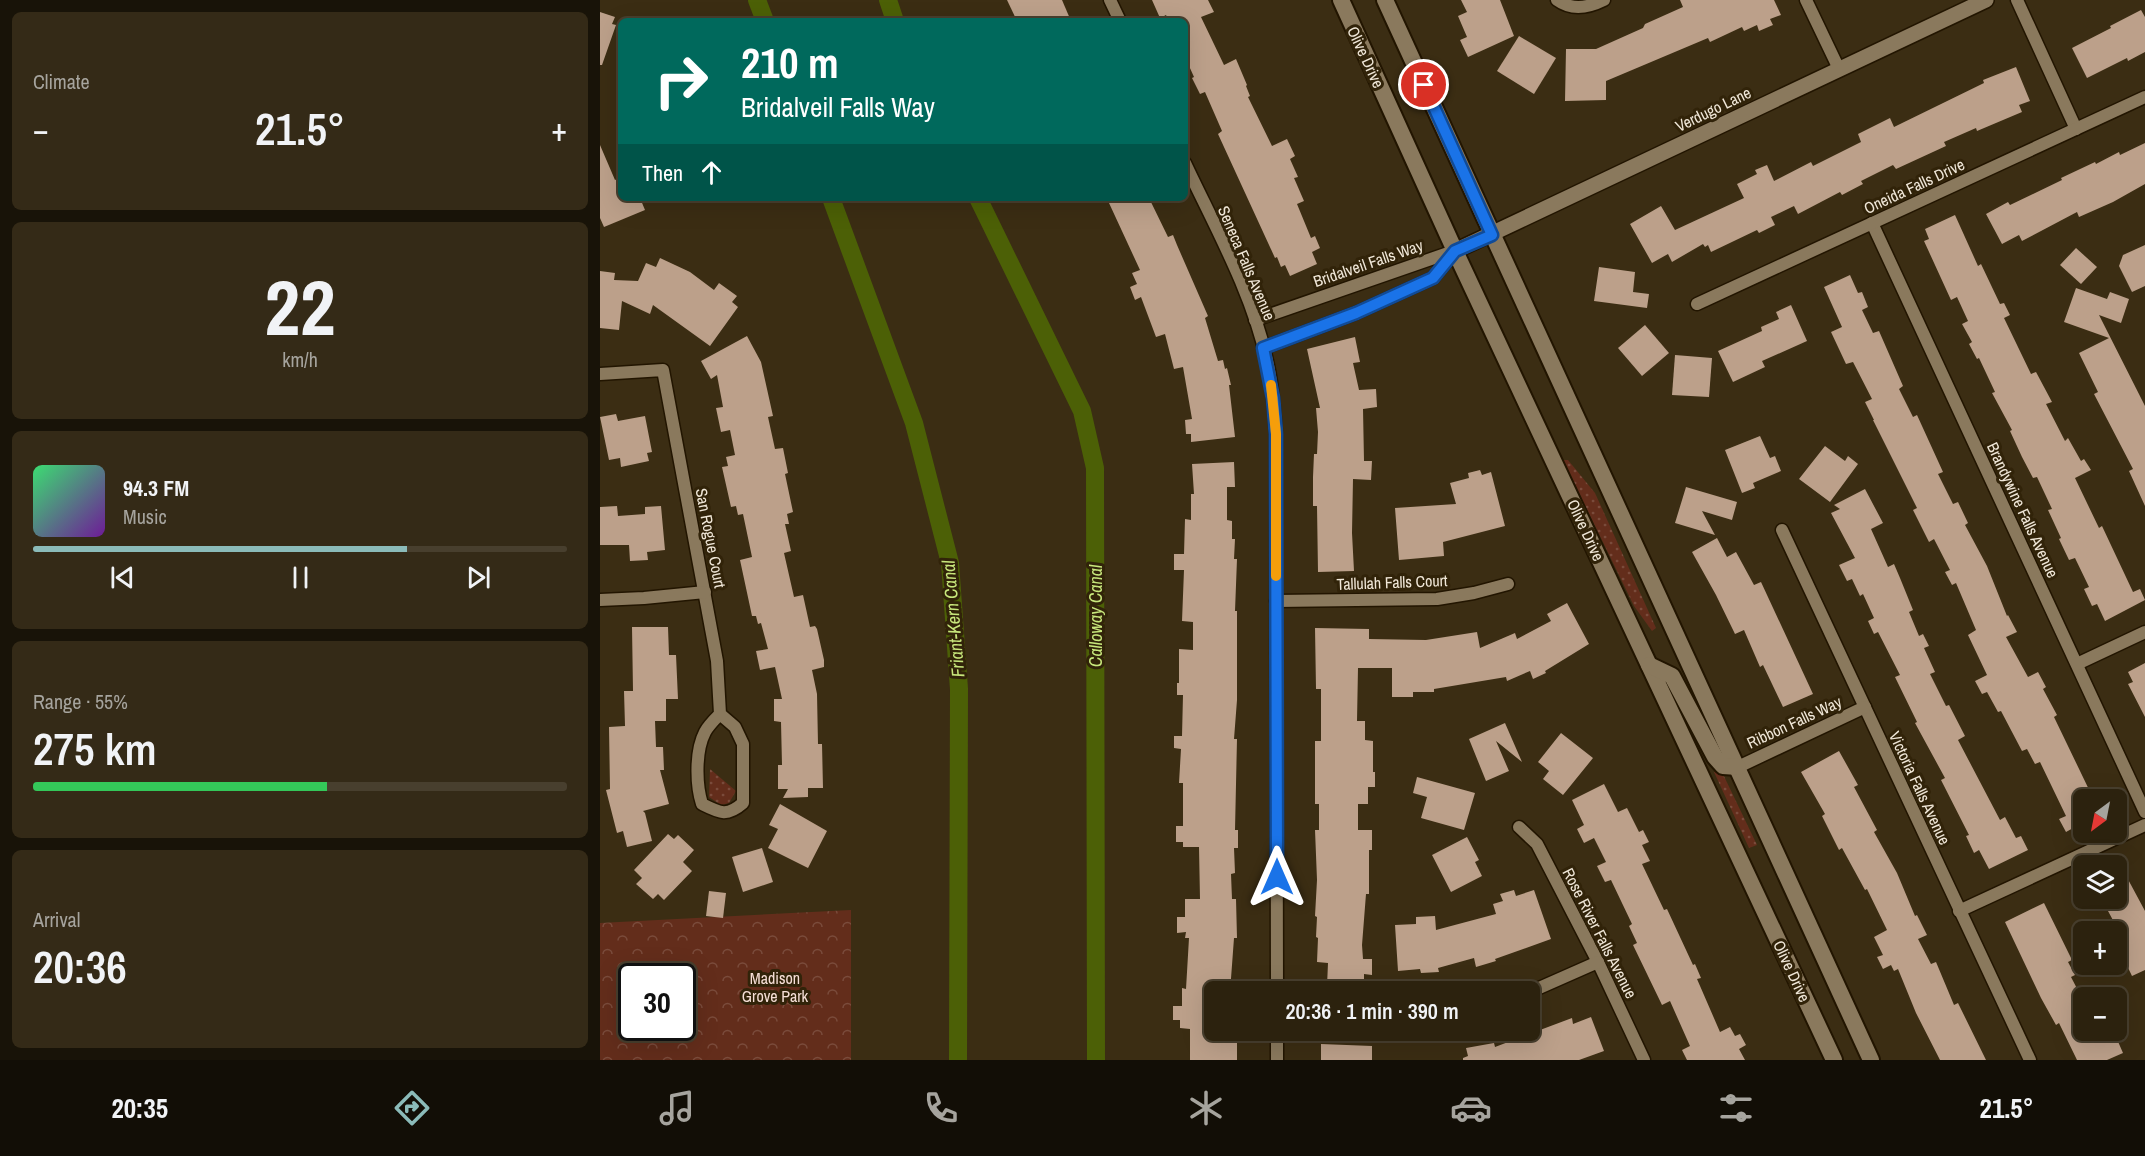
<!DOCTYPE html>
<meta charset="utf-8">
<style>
body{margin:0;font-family:"Archivo Narrow",sans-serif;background:#342a17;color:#f1f3f6;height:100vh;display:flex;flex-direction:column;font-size:22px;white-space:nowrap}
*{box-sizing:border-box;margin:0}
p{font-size:20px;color:#a6a49e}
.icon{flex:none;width:33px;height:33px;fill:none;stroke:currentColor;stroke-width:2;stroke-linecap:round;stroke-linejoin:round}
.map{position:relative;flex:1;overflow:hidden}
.sheet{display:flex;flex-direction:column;gap:12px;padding:12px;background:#181308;width:600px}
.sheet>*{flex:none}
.banner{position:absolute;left:18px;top:18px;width:570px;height:183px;border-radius:9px;box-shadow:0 6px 24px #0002,0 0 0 2px #483f2e;background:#00695c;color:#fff;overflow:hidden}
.needle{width:39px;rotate:212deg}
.fabs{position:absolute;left:1473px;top:789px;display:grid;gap:12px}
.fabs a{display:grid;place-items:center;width:54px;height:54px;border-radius:9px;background:#2c220e;box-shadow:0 6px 24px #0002,0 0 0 2px #483f2e;font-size:30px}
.speed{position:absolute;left:18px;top:963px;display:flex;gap:12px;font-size:30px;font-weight:700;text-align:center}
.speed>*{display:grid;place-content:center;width:78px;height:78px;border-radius:50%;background:#2c220e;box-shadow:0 6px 24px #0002,0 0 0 2px #483f2e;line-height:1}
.speed .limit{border:3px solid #111;border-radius:9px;background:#fff;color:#111}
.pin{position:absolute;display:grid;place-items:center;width:51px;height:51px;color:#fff;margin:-26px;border:3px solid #fff;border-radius:50%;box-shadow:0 2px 6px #0007}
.me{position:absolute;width:66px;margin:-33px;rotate:0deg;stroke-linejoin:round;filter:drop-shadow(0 0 4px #0008)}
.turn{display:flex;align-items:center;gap:21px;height:126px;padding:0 24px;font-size:27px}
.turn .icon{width:78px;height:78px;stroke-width:2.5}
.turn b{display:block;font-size:42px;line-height:51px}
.then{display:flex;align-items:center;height:57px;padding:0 24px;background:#0003;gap:12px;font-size:22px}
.big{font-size:45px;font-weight:600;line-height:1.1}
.sheet .widget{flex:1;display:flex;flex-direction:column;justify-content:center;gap:9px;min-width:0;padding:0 21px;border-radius:9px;background:#342a17}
.sheet .dial{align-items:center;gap:0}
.dial b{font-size:78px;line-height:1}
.song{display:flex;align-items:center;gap:18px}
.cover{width:72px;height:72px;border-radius:9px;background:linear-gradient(135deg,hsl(140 70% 55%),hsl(280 70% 35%))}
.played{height:6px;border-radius:3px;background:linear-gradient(90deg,#8bbbb9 70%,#483f2e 70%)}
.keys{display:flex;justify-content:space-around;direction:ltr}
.heat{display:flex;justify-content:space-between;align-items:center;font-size:33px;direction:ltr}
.charge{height:9px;border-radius:4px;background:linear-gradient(90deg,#34c759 55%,#483f2e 0)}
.trip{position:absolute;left:604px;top:981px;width:336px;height:60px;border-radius:9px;background:#2c220e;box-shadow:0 6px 24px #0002,0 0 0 2px #483f2e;font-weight:600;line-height:60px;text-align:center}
.dock{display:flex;height:96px;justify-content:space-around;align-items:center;background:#120e06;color:#a6a49e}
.dock .icon{width:42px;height:42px}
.dock .on{color:#8bbbb9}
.dock b{font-size:27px;color:#f1f3f6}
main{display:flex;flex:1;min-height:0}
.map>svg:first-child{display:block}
.grass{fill:url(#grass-dots)}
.forest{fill:url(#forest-crowns);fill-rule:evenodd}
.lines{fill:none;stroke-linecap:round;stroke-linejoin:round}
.canal{stroke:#4c6006;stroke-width:18}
.building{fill:#bca08a}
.minor-casing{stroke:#221500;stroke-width:15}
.tertiary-casing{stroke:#221500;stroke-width:18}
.secondary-casing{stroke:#221500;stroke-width:20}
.minor{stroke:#8a795d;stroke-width:12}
.tertiary{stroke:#8a795d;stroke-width:15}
.secondary{stroke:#8a795d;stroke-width:16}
.route-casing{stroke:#114b97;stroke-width:15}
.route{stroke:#1a73e8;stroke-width:10}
.slow{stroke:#f59e0b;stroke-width:10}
.labels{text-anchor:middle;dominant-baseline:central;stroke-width:6;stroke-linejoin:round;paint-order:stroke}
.street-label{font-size:16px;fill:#f0e7d8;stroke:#312309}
.park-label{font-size:16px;fill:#f6dfd7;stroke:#312309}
.water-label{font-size:18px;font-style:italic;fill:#c8e77c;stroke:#312309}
</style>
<main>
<section class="sheet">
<div class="widget"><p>Climate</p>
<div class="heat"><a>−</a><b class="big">21.5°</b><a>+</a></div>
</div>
<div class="widget dial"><b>22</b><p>km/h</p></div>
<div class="widget">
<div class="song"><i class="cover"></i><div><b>94.3 FM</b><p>Music</p></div></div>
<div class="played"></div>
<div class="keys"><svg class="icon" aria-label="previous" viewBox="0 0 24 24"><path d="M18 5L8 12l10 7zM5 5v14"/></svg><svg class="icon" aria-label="pause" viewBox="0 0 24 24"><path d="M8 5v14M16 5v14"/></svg><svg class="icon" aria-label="next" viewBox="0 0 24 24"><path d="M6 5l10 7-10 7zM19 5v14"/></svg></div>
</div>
<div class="widget"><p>Range · 55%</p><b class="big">275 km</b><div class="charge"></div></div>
<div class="widget"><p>Arrival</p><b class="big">20:36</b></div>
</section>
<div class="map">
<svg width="1545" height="1060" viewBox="0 0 1545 1060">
<defs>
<pattern id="grass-dots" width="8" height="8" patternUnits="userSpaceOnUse" patternTransform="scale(1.5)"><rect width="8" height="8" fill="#632d1b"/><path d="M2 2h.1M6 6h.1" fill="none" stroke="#7a4b3b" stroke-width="1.8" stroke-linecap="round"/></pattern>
<pattern id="forest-crowns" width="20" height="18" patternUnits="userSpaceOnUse" patternTransform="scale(1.5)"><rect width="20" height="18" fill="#632d1b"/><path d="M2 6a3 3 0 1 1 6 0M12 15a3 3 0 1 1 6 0" fill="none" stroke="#7a4b3b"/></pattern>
</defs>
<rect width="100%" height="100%" fill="#3b2d13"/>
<g class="grass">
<polygon points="963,460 968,460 995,493 1056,628 1052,631 1034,606"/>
<polygon points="110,769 136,791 129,803 121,805 109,797"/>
<polygon points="1121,770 1157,845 1149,848 1114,772"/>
</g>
<path class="forest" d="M251,910V1060H0V923ZM32,976H82V1028H32Z"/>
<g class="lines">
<g class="canal">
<polyline points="157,0 165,21"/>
<polyline points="288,0 295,21"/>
<polyline points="231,198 314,423 350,563 359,689 358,1060"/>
<polyline points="378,198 482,411 495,468 496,1060"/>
</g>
</g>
<g class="building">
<polygon points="407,0 462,0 471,21 417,21"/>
<polygon points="552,0 608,0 614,12 601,17 624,65 636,59 647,85 646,86 650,96 648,97 672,146 687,139 695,156 690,159 698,177 694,178 704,201 697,204 711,238 715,236 720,248 712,252 717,264 690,276 685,265 681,267 677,257 675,258 618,134 622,131 605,92 600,94 592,78 594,77 585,57 585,21 569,21 566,15 560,18"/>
<polygon points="861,0 900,0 914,36 868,57 860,40 867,37 858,16 867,12"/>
<polygon points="1080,0 1174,0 1181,15 1170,19 1173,25 1159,31 1157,25 1144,31 1142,27 1110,42 1108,38 1006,81 1006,100 965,101 966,49 996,49 1043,28 1045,24 1083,7"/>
<polygon points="1541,10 1545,17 1545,52 1528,61 1527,58 1487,78 1472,48 1511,28 1510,26"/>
<polygon points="0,12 15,17 12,24 16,25 2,65 0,65"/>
<polygon points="919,36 956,58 934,94 897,71"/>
<polygon points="1416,67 1430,101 1419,105 1422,112 1377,131 1376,128 1344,142 1346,146 1296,169 1293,165 1261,181 1263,184 1242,195 1240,192 1198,214 1194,206 1171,217 1175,225 1159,233 1157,230 1111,252 1108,245 1105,247 1103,244 1072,262 1068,254 1052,263 1030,224 1061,206 1075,230 1144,198 1137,184 1157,174 1155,170 1167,165 1174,181 1211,162 1213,166 1261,142 1258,134 1290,118 1294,127 1384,83 1383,80"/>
<polygon points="1545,143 1545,184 1513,202 1479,217 1477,212 1422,241 1419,235 1402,244 1386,214 1408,202 1410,205 1462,180 1461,178 1495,162 1496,164 1519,152 1520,155"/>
<polygon points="0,145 15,180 21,177 21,198 40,198 45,210 4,227 0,218"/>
<polygon points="520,198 549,198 568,237 573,235 577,245 608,316 605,318 618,361 623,360 625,369 627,368 631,385 629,385 635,437 591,442 591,434 586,434 585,420 592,419 583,367 574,369 565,334 556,337 541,297 535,300 530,287 537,284 532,273 540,270 509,203"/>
<polygon points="1355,215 1378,266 1381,264 1400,304 1404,303 1410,315 1404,318 1431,374 1436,372 1452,402 1446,404 1465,441 1468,438 1481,461 1484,459 1491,470 1475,478 1499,528 1502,526 1533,592 1540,589 1545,600 1505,621 1497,604 1492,606 1484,589 1489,587 1475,558 1469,560 1459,539 1461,538 1448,510 1452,509 1437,477 1433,478 1422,457 1410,431 1412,430 1392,393 1395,392 1379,358 1377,359 1369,344 1372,342 1362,324 1368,321 1357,297 1351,300 1324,241 1329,239 1325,229"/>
<polygon points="1545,245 1545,286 1532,292 1519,266 1523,255"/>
<polygon points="1476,248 1497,267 1481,284 1460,265"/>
<polygon points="60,258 90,272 114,290 119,283 137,296 132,302 138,307 110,346 53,305 50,314 22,301 19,330 0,328 0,271 15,273 14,280 38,281 46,263 56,267"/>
<polygon points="999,267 1035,272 1033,292 1049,294 1047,308 994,301"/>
<polygon points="1250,275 1258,293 1262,292 1268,307 1262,310 1273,333 1279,331 1303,386 1299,389 1313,417 1317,415 1343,472 1338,474 1353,504 1358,502 1368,523 1365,525 1387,566 1407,616 1408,615 1417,632 1406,637 1428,677 1438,672 1446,687 1443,689 1457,715 1454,717 1494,800 1484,800 1484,822 1466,832 1459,819 1466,816 1440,762 1435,764 1427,749 1422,751 1401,711 1398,712 1387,692 1382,694 1375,681 1387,675 1368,635 1376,630 1356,583 1352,585 1345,572 1350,570 1334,539 1329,542 1313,510 1317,508 1273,420 1274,420 1265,402 1272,399 1253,362 1246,364 1231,332 1242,327 1224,287"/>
<polygon points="1476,288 1507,299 1510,292 1529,299 1521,323 1499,315 1545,406 1545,506 1529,471 1533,469 1494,394 1498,392 1479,353 1509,338 1464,322"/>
<polygon points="1191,305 1207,341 1162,361 1165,367 1133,382 1118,351 1162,331 1161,327 1179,319 1176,312"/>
<polygon points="1045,325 1069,353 1042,376 1018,348"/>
<polygon points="147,336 161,362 173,416 168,417 175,449 183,448 188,473 185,474 193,512 187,514 189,524 185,524 191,551 184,553 194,597 203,595 210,627 215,626 217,629 224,660 224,667 212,670 217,694 218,744 222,744 223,788 208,788 208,797 183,798 188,789 178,789 178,765 182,765 181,722 174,721 174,699 182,699 175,667 160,670 156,651 168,649 161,623 158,624 156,616 152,616 140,560 152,557 143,514 138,515 136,506 131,507 122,467 128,466 126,457 135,455 130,430 121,432 116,408 123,407 117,375 111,379 101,361"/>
<polygon points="755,337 760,362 753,363 759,390 776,389 777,407 763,409 764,461 772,461 771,480 753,479 752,533 754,571 718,572 717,506 713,506 713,477 714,454 717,454 718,432 716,408 720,408 707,349"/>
<polygon points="1075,355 1112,358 1109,397 1072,395"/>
<polygon points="16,414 18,421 45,416 52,452 47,453 49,461 21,467 20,458 9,460 0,417"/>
<polygon points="1160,436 1170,458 1175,456 1181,471 1153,483 1155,488 1142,493 1125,450"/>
<polygon points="1225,446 1245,461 1248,456 1258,464 1230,502 1199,479"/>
<polygon points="634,462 635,487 627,487 627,520 632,521 632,539 635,539 634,559 637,559 635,611 637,611 637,700 634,739 637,739 635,830 638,830 638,848 634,848 635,873 631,874 632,899 636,899 637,938 634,938 630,992 615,992 615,1036 637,1036 637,1060 590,1060 590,1029 580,1028 580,1020 573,1020 573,1006 582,1006 582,988 586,989 589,938 585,938 586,932 577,933 577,917 585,917 585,899 600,899 599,847 583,847 583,842 576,842 576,826 583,826 583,783 579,783 581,749 574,748 574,736 582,736 583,695 577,695 577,683 579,683 579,649 593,650 593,622 582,621 584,570 574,570 574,554 584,554 585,519 591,520 591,494 594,494 592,464"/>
<polygon points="880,470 882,475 891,472 905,526 843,542 844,556 799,560 795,508 856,504 850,483 869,478 868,473"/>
<polygon points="1086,487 1137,502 1132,520 1102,511 1115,535 1075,523"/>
<polygon points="1265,489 1283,523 1271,529 1288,567 1294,564 1300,578 1313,610 1309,612 1319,636 1323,634 1329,646 1324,648 1335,672 1330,674 1346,706 1349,705 1365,736 1358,740 1400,820 1405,817 1416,838 1421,836 1428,850 1389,869 1379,850 1374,853 1366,836 1369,835 1341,780 1345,778 1315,723 1317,722 1295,677 1300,675 1278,632 1274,634 1268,621 1274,618 1263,594 1260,596 1252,579 1247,581 1239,565 1255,558 1231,513 1240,509 1234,505"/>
<polygon points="17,506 18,516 45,514 45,507 61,506 65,550 47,552 48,560 30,561 29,545 0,545 0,507"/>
<polygon points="1117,538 1127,557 1136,552 1154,585 1161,582 1213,694 1183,707 1163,665 1160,667 1144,630 1135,634 1116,595 1092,552"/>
<polygon points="967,603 989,644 945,671 946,673 933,679 930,671 907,681 906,677 834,689 834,692 813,692 813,697 792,697 792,668 758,668 757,721 765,721 765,740 773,741 773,772 775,772 775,787 768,787 768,804 758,804 758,830 772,830 772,850 769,850 769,894 766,894 762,945 763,959 772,959 772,975 764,974 764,988 727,986 728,963 717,962 718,938 716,937 717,917 715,916 717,880 715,830 719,830 719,804 715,804 715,741 721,741 721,689 716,689 715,628 769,629 769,639 826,640 877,632 880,648 915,633 917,639 951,621 947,614"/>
<polygon points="32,627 68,627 69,655 76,655 78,699 66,699 66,721 55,721 56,747 63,747 64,770 60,770 69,804 43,811 45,813 52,841 27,847 23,831 17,833 6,790 10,789 9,727 25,726 24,691 33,691"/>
<polygon points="1545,663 1545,717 1528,684 1533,682 1528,672"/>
<polygon points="905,723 922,762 896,741 909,771 886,781 869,739"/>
<polygon points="961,733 993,758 963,795 943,779 949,771 938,762"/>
<polygon points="1239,751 1258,785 1254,787 1277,830 1274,832 1297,873 1315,916 1317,915 1327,935 1318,939 1331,964 1336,962 1354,1005 1358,1003 1386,1060 1340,1060 1316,1013 1298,969 1294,971 1291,965 1283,969 1277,957 1283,955 1274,937 1287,930 1267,889 1265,890 1242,848 1239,850 1222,816 1225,814 1201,772"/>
<polygon points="817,777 875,793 864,830 821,818 827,797 813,793"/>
<polygon points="1004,784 1018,812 1027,808 1039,832 1043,830 1049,842 1042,845 1050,861 1042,864 1064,910 1067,909 1093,965 1095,964 1101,978 1097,979 1120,1032 1130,1027 1135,1036 1140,1034 1146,1045 1139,1049 1145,1060 1087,1060 1082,1050 1090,1046 1070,1001 1062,1005 1033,945 1037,943 1029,926 1032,924 1011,880 1005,882 997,866 1006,862 994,838 984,843 977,829 984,825 972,800"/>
<polygon points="180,804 227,831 208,868 168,848 178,829 169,825"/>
<polygon points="68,834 74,839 78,835 94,850 83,862 92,871 64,900 58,894 53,899 36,884 42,878 34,870"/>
<polygon points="867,837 879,860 875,862 882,876 851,892 832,855"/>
<polygon points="162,848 173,882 143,892 132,857"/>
<polygon points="1516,857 1545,911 1545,970 1532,976 1516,943 1516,932 1512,926 1515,924 1501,898 1516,898"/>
<polygon points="914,890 916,896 934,890 951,939 895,959 896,961 876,967 874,958 838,968 839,972 821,973 820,969 798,971 795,925 816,924 816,917 835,916 836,930 896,914 893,904 903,901 900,894"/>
<polygon points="109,891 126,893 123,918 106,916"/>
<polygon points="1444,903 1472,960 1468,962 1475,975 1471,977 1484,1002 1484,1030 1513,1030 1523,1053 1507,1060 1477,1060 1459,1023 1456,1025 1441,998 1405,922"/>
<polygon points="991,1017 1004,1051 979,1060 863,1060 863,1058 868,1056 866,1048 894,1043 895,1047 972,1018 973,1024"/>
<polygon points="721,1044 772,1046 772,1060 721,1060"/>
</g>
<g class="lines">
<g class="minor-casing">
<g id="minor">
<polyline points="510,0 520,21"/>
<path d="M957,0C972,11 988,8 1004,0"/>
<polyline points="1206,0 1239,69"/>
<polyline points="1417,0 1476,129"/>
<path d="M585,163C615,227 652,292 667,361C673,385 674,410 676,434L677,992"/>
<polyline points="1272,223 1545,812"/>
<polyline points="1097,304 1545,97"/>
<polyline points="655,320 854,251"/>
<polyline points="663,348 756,313 833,278 855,251"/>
<path d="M0,374L63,370L117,661L120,714L135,727L143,744V803C127,817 120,813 102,804C96,785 95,751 105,732C108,726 115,719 120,714"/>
<polyline points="1182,530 1430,1060"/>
<polyline points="0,600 44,598 105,592"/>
<polyline points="676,601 837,599 874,593 908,584"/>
<polyline points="1477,664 1545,632"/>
<polyline points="1138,767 1265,707"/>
<polyline points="919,827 937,844 998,962 1044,1060"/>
<polyline points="1359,911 1545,825"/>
<polyline points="930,992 998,962"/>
<polyline points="677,1030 677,1060"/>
</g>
</g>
<g class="tertiary-casing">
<polyline id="tertiary" points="855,251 1386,0"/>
</g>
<g class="secondary-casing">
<g id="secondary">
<polyline points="741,0 855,251 1234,1060"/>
<polyline points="785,0 1271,1060"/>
<polyline points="1049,665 1072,676 1115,757 1123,766 1138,767"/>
</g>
</g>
<use href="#minor" class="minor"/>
<use href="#tertiary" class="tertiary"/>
<use href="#secondary" class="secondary"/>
</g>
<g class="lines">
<g class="route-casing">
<polyline id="route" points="677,877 676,434 673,398 663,348 756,313 833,278 855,251 892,235 824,85"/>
</g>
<use href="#route" class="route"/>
<polyline class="slow" points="671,385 676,434 676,576"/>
</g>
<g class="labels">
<g class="street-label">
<text transform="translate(766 57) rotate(65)">Olive Drive</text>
<text transform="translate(1113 109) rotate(-26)">Verdugo Lane</text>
<text transform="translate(1314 186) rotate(-25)">Oneida Falls Drive</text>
<text transform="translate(647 263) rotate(67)">Seneca Falls Avenue</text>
<text transform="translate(768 263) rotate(-19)">Bridalveil Falls Way</text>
<text transform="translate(1423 510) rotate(65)">Brandywine Falls Avenue</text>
<text transform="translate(986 530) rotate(65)">Olive Drive</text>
<text transform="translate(111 538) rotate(79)">San Rogue Court</text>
<text transform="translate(792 582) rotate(-2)">Tallulah Falls Court</text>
<text transform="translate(1194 722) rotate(-25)">Ribbon Falls Way</text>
<text transform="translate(1320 788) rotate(65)">Victoria Falls Avenue</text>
<text transform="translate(1000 933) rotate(63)">Rose River Falls Avenue</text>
<text transform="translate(1192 971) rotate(65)">Olive Drive</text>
</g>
<g class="park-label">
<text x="175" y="978">Madison<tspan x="175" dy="18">Grove Park</tspan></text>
</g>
<g class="water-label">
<text transform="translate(495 616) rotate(-90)">Calloway Canal</text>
<text transform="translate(353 619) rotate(-95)">Friant-Kern Canal</text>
</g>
</g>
</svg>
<div class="fabs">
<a><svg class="needle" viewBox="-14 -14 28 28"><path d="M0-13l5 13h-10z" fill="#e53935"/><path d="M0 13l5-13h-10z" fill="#a6a49e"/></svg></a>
<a><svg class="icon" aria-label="layers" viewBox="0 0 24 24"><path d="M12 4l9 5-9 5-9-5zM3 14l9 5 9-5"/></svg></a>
<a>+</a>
<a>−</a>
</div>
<div class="speed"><div class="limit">30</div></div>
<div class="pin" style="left:824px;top:85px;background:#d93025"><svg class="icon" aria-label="arrive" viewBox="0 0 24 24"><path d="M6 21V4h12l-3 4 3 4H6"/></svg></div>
<svg class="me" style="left:677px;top:877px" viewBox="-20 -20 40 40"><path d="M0-17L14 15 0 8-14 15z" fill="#1a73e8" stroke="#fff" stroke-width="4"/></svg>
<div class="trip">20:36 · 1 min · 390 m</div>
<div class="banner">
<div class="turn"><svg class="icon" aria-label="right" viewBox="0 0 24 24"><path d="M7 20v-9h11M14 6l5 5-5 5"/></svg><div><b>210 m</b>Bridalveil Falls Way</div></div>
<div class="then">Then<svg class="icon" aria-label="ahead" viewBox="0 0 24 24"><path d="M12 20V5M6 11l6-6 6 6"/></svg></div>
</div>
</div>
</main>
<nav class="dock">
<b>20:35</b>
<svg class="icon on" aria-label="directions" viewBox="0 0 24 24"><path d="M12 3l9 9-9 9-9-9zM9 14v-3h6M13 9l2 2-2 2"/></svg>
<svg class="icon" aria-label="music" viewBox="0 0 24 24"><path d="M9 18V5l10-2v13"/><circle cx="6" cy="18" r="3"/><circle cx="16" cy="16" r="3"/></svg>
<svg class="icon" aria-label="phone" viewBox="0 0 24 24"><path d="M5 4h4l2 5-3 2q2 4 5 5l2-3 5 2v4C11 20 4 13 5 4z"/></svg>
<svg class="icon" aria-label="climate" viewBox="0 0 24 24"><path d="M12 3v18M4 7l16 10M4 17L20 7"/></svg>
<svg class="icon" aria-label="car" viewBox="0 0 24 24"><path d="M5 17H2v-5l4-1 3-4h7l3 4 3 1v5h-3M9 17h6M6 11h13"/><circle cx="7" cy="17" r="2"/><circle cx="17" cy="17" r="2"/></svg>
<svg class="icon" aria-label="filters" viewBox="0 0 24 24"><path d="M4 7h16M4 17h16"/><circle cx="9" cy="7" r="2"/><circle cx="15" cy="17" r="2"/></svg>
<b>21.5°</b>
</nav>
